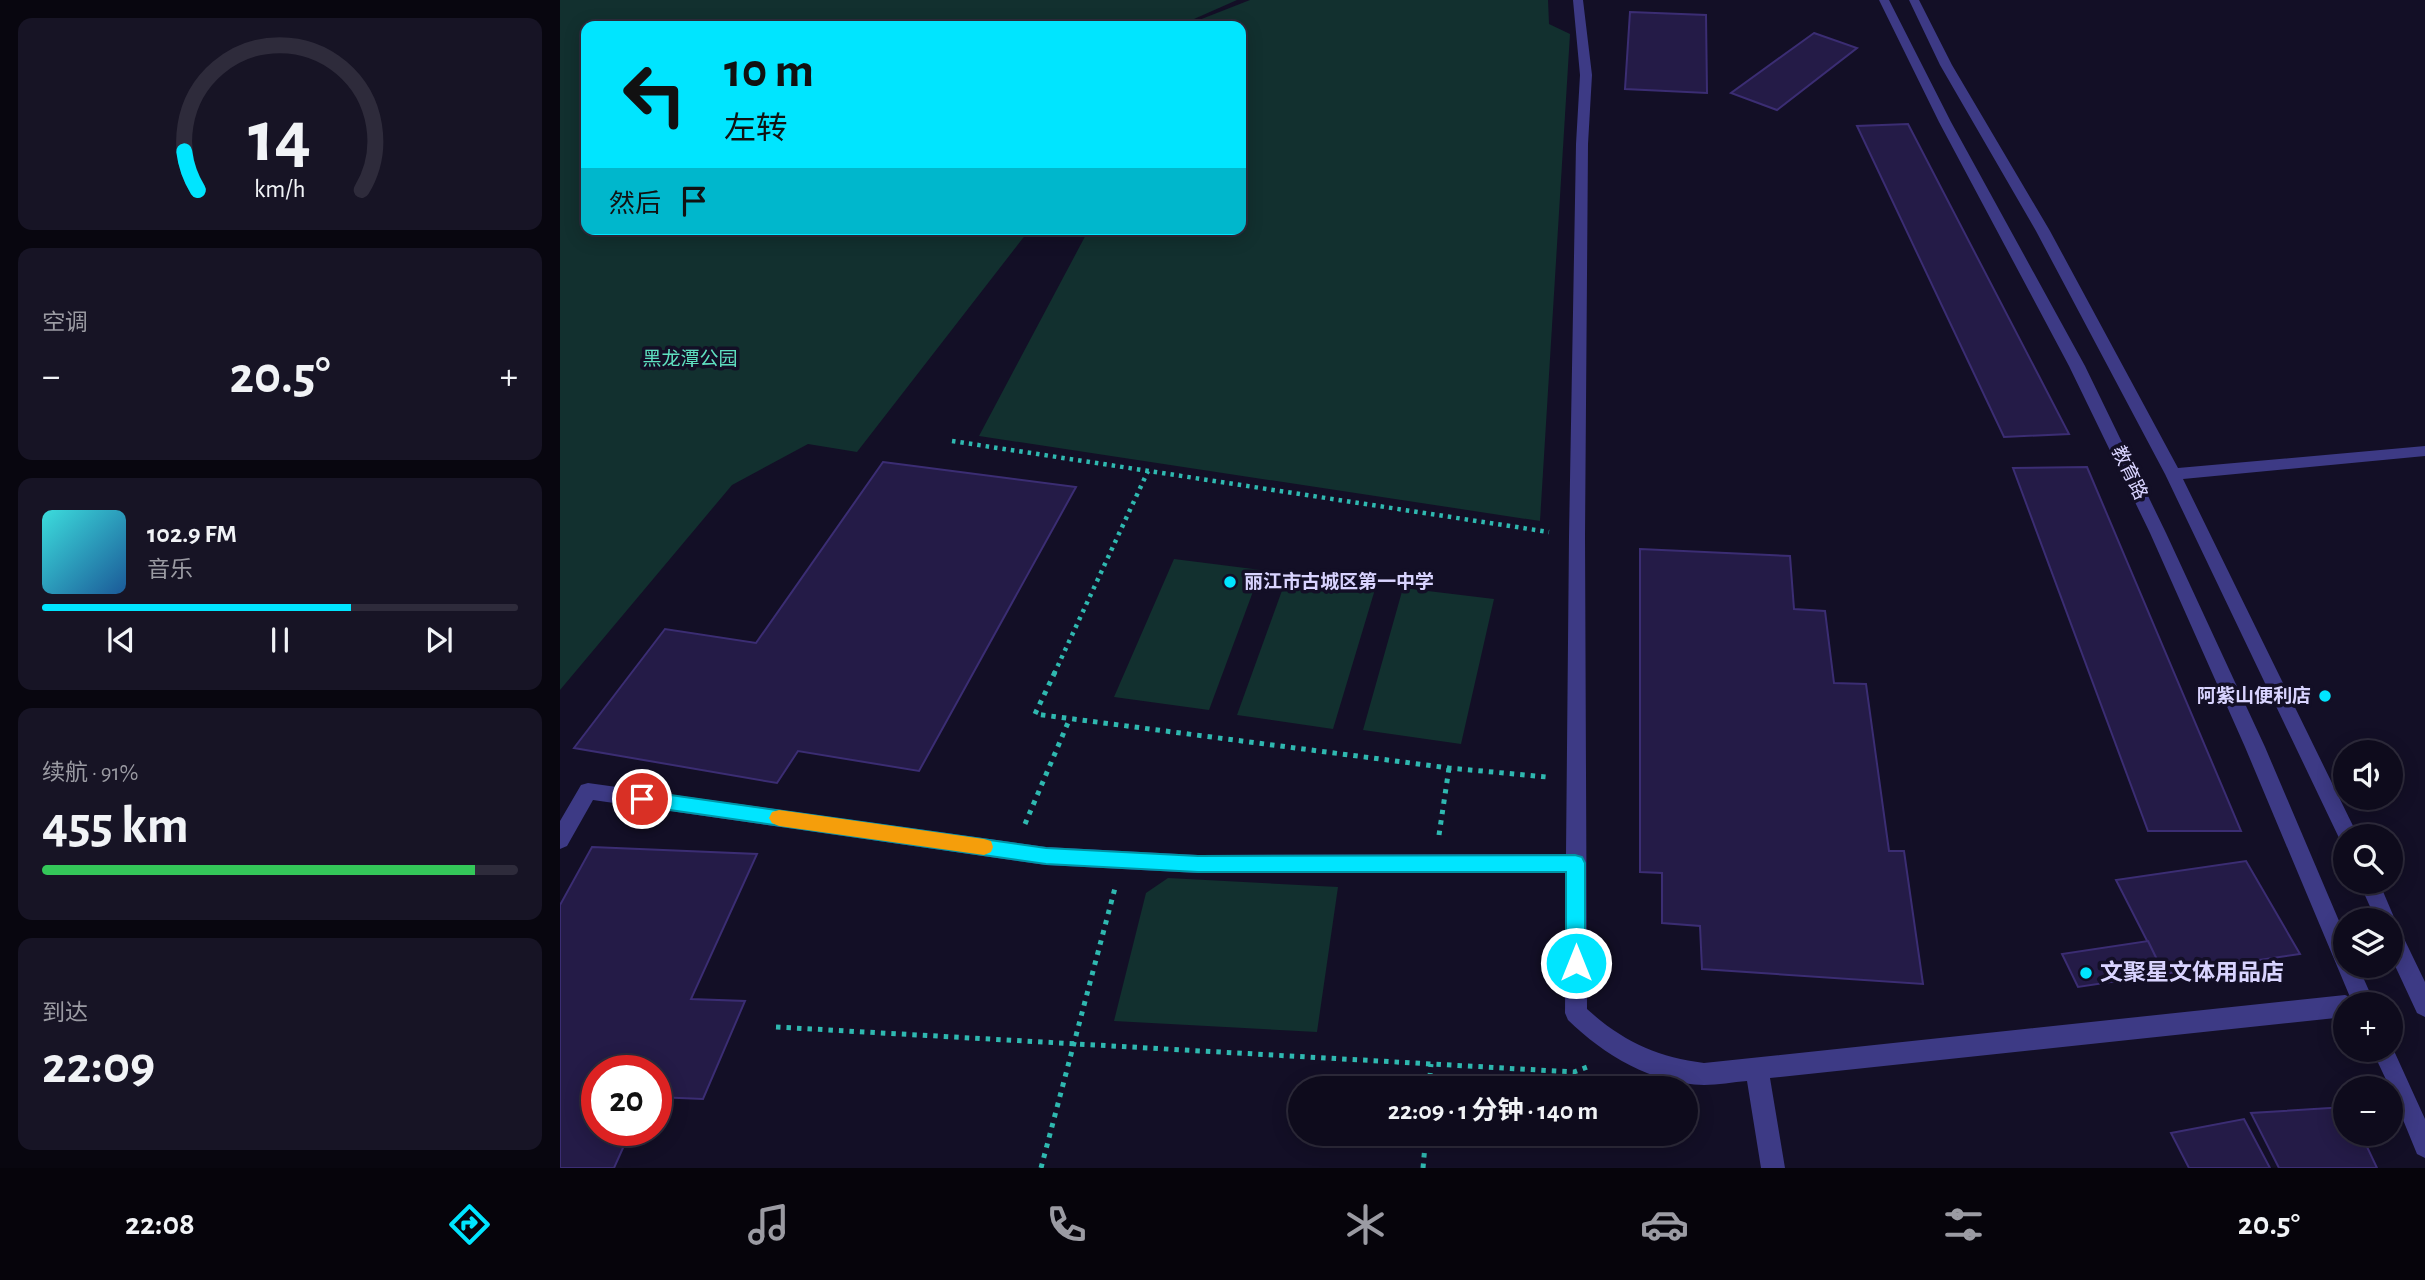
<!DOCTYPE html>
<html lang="zh">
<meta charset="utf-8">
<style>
body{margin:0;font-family:"Alegreya Sans","Noto Sans SC",sans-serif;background:#171425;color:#f1f3f6;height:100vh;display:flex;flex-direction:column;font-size:26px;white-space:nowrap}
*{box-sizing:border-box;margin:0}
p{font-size:23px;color:#9b9ba3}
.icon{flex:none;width:38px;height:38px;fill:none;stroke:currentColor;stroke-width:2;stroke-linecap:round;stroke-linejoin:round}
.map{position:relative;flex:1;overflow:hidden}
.panel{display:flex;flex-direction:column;gap:18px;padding:18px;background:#08060f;width:560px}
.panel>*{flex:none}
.hud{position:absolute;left:21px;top:21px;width:665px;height:214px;border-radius:14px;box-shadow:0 4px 18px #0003,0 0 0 2px #2e2b3b;background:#00e5ff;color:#111;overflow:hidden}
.controls{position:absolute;left:1773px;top:740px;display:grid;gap:14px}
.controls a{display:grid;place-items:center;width:70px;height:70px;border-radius:50%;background:#0e0b1c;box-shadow:0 4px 18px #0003,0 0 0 2px #2e2b3b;font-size:35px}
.speed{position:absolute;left:21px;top:1055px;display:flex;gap:14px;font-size:35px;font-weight:700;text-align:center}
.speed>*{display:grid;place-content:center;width:91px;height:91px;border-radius:50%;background:#0e0b1c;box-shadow:0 4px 18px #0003,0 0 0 2px #2e2b3b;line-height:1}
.speed .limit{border:10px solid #d22;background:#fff;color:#111}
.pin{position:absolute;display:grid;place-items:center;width:60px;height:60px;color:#fff;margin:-30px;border:4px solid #fff;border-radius:50%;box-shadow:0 2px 7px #0007}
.me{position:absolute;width:77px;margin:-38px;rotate:0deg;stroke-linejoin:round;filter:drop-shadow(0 0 5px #0008)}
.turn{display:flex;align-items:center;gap:24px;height:147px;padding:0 28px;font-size:32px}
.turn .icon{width:91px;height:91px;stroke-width:2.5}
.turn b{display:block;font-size:49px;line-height:60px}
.then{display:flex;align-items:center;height:66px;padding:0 28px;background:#0003;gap:14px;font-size:26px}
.big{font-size:52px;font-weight:700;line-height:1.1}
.panel .card{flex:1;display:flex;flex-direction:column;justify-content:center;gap:10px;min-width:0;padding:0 24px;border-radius:14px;background:#171425}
.panel .dial{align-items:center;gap:0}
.dial svg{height:182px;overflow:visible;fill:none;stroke:#2e2b3b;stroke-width:7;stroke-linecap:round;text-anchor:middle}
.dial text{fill:#f1f3f6;stroke:none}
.song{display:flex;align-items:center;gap:21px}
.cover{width:84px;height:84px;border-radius:10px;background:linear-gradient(135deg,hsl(180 70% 55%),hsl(210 70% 35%))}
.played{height:7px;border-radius:4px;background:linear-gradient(90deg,#00e5ff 65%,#2e2b3b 65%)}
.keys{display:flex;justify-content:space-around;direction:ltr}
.heat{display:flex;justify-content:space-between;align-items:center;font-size:38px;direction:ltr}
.charge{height:10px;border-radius:5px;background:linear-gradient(90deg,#34c759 91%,#2e2b3b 0)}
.trip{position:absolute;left:728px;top:1076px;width:410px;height:70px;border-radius:35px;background:#0e0b1c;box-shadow:0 4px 18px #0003,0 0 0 2px #2e2b3b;font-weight:700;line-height:70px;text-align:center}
.tab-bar{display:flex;height:112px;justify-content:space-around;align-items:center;background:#06040b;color:#9b9ba3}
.tab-bar .icon{width:49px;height:49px}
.tab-bar .active{color:#00e5ff}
.tab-bar b{font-size:32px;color:#f1f3f6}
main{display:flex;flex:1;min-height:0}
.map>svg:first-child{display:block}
.green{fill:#12302f}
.building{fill:#241b47;stroke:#3b2d73;stroke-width:2}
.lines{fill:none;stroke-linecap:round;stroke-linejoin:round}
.path-far1{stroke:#2fb8b0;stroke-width:4.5;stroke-dasharray:3.5 5;stroke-linecap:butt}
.path{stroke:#2fb8b0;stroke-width:5;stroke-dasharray:4.5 6;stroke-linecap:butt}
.minor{fill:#3d3a85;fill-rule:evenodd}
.route{fill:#00e5ff;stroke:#0095a6;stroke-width:2}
.slow{fill:#f59e0b}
.poi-dot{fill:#00e5ff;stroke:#130f26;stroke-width:2.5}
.labels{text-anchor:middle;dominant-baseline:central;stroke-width:7;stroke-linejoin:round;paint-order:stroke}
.park-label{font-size:19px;fill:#5fe0c0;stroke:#130f26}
.street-label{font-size:19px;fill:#d9d4ff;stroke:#130f26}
.poi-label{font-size:19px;font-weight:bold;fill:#d9d4ff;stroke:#130f26;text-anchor:start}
.near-poi-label{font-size:23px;font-weight:bold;fill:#d9d4ff;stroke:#130f26;text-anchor:start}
</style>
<main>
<section class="panel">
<div class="card dial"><svg viewBox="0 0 100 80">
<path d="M14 69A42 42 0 1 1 86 69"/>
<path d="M14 69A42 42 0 0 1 8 52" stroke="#00e5ff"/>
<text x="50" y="56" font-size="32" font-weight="700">14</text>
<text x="50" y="72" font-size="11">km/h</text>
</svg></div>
<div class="card"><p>空调</p>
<div class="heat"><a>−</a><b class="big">20.5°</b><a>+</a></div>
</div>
<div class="card">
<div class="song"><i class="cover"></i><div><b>102.9 FM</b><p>音乐</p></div></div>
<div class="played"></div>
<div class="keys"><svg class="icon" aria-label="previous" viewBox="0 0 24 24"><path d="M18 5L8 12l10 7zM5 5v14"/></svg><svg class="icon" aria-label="pause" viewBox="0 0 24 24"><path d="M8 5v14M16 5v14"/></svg><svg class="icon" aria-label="next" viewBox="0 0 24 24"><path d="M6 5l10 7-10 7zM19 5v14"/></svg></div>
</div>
<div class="card"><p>续航 · 91%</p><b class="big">455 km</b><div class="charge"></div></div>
<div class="card"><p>到达</p><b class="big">22:09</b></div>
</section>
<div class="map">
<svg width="1865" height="1168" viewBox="0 0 1865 1168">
<rect width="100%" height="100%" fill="#130f26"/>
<g class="green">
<polygon points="0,0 677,0 634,19 628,26 26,26 26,229 470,229 297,452 248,444 172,485 0,690"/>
<polygon points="690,0 988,0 989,24 1010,34 980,521 419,436 529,229 681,229 681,26 636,26 639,20"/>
<polygon points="614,559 701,570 649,710 554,697"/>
<polygon points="728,574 816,586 773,729 677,715"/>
<polygon points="843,588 934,599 901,744 803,730"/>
<polygon points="608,878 778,887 757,1032 554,1021 586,893"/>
</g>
<g class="building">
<polygon points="1070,12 1146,15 1147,93 1065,89"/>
<polygon points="1254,33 1297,48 1217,110 1171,93"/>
<polygon points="1348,124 1509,434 1444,437 1297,126"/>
<polygon points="323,462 516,487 359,771 238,751 217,783 14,748 105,629 196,643"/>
<polygon points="1527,467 1681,831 1588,831 1453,468"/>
<polygon points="1080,549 1230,556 1234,609 1265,611 1274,683 1306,684 1329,851 1344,851 1363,984 1142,969 1140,926 1102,923 1102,873 1080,872"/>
<polygon points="32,847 197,854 131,999 185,1001 143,1099 96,1097 96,1071 37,1071 37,1130 71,1130 54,1168 0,1168 0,905"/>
<polygon points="1686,861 1740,954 1604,974 1556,880"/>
<polygon points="1588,941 1604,974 1518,987 1502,954"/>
<polygon points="1785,1107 1785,1134 1801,1134 1817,1168 1719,1168 1691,1113"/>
<polygon points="1684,1119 1710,1168 1629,1168 1611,1133"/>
</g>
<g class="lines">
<g class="path-far1">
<polyline points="392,441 989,532"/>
<polyline points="494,674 588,471"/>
</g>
<g class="path">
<polyline points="495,672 475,714 889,768 987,777"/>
<polyline points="465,824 510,718"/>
<polyline points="879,835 889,768"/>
<polyline points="216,1027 1014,1072 1030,1066"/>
<polyline points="869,1088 871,1064"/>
<polyline points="481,1168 555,888"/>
<polyline points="863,1168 866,1134"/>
</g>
<g class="minor">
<path d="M1013,0H1023L1032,75L1028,144L1025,536L1027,1009C1062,1041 1097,1057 1144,1063L1785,995L1790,997L1685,747L1590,533L1509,366L1379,122L1319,0H1329L1391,122L1525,366L1606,533L1705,747L1785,935V966H1798L1815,1004H1785V1017L1210,1078L1225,1168H1201L1187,1081C1173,1082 1158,1085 1144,1085C1092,1084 1044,1055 1008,1020L1005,1013L1006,872L638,873L486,865L33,800L7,846L0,849V821L21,785L28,783L486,847L638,855L1006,854L1009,536L1016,144L1020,75Z"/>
<polygon points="1349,0 1359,0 1392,65 1490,231 1618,468 1865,446 1865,456 1623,479 1798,836 1785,836 1785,844 1781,842 1605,474 1476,231 1380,65"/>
<polygon points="1799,882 1819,882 1836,922 1865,982 1865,1017 1857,1013 1830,955 1830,920 1816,920"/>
<polygon points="1830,1042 1865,1119 1865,1158 1857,1154 1830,1088 1812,1050 1830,1050"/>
</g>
</g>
<polygon class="route" points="82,791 486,848 638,856 1015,855 1022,857 1025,863 1025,963 1023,970 1016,972 1009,970 1006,963 1006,872 638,872 486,864 82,806 75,804 73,799 75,793"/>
<polygon class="slow" points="219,810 424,839 431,841 433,847 431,852 424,855 219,826 212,823 209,818 212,812"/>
<g class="poi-dot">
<circle cx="670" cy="582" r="7"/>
<circle cx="1765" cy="696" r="7"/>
<circle cx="1526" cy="973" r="7"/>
</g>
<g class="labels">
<g class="park-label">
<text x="130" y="359">黑龙潭公园</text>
</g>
<g class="street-label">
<text transform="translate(1569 473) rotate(64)">教育路</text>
</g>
<g class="poi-label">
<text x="684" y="582">丽江市古城区第一中学</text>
<text x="1751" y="696" text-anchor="end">阿紫山便利店</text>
</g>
<g class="near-poi-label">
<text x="1540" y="973">文聚星文体用品店</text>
</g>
</g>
</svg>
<div class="controls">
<a><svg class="icon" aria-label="sound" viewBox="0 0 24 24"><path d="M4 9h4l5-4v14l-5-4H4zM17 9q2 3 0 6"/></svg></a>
<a><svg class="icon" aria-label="search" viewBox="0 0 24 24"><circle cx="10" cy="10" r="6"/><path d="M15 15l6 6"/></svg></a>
<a><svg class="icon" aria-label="layers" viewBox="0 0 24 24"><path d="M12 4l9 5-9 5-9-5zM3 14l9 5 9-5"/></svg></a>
<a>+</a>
<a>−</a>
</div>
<div class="speed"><div class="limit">20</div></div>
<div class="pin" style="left:82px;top:799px;background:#d93025"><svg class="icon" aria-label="arrive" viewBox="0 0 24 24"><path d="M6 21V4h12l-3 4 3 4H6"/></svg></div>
<svg class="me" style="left:1016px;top:963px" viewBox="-20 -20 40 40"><circle r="17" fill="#00e5ff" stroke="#fff" stroke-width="3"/><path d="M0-11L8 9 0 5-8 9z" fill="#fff"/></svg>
<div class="trip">22:09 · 1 分钟 · 140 m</div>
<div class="hud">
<div class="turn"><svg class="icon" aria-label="left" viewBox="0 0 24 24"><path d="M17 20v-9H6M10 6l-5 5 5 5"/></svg><div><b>10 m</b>左转</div></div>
<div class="then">然后<svg class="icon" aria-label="arrive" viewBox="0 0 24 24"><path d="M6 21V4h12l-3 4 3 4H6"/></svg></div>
</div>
</div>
</main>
<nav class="tab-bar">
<b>22:08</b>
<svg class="icon active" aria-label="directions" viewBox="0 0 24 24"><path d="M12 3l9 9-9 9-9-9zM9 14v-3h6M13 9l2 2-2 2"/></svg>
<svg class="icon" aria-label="music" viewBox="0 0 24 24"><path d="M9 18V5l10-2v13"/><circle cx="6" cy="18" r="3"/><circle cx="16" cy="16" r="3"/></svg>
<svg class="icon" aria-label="phone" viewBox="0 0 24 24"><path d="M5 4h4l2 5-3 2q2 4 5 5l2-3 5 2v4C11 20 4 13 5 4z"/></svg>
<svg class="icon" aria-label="climate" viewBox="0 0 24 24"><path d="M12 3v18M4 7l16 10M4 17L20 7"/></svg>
<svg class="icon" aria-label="car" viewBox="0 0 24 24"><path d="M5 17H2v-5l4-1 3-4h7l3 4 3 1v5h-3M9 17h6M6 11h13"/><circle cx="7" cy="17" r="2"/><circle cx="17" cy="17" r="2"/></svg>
<svg class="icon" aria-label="filters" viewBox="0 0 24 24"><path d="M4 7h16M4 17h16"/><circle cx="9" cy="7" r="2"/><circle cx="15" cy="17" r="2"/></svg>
<b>20.5°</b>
</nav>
